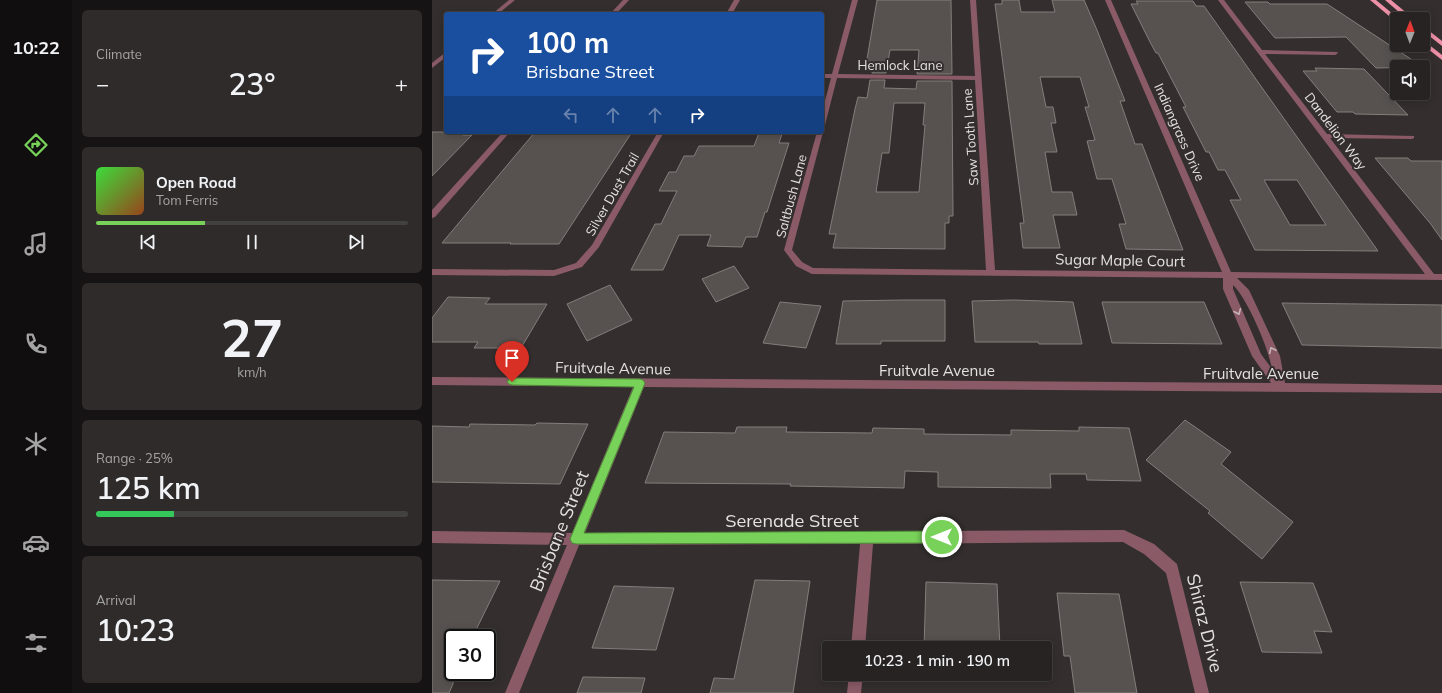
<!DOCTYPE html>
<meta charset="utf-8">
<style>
body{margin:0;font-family:Mulish,sans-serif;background:#2f2b2a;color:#f1f3f6;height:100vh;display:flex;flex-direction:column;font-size:15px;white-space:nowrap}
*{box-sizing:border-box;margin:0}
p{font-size:13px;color:#a4a4a5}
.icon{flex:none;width:22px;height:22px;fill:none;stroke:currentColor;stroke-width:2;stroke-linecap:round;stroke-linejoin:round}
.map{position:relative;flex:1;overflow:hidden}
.details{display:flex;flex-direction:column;gap:10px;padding:10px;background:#151313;width:360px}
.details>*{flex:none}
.top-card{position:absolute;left:12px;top:12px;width:380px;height:122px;border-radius:4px;box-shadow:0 2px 10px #0003,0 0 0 1px #434040;background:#1a4fa0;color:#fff;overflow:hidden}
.needle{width:26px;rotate:1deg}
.tools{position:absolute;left:958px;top:12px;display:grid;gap:8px}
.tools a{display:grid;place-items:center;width:40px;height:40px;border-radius:4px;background:#272322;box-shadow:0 2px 10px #0003,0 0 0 1px #434040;font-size:20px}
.speed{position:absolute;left:12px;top:629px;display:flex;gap:8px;font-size:20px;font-weight:700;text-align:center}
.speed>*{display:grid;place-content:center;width:52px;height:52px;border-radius:50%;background:#272322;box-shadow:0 2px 10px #0003,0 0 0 1px #434040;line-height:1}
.speed .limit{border:2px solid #111;border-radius:6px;background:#fff;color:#111}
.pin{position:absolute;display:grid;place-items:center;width:34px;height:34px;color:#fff;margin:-41px -17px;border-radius:50% 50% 50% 0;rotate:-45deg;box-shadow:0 0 4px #0007}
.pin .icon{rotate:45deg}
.me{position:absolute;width:44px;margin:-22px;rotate:270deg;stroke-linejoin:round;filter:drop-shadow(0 0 3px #0008)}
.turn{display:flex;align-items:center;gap:14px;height:84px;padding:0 16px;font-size:18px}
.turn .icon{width:52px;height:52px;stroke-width:2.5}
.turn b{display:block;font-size:28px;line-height:34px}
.lanes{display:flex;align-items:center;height:38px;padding:0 16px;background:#0003;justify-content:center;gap:20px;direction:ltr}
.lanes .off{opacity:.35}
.big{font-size:30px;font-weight:600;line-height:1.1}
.details .card{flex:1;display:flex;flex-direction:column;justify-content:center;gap:6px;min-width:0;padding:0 14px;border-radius:6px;background:#2f2b2a}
.details .dial{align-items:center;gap:0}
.dial b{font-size:52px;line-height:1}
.song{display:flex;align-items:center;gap:12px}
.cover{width:48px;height:48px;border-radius:6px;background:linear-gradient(135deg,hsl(120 70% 55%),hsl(20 70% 35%))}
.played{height:4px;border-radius:2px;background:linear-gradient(90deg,#78d158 35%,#434040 35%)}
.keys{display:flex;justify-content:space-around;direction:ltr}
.heat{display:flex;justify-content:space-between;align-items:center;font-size:22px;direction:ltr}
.charge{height:6px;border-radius:3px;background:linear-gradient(90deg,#34c759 25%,#434040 0)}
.trip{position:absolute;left:390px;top:641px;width:230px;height:40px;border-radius:4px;background:#272322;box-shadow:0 2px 10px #0003,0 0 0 1px #434040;font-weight:600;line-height:40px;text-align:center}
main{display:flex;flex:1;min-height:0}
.tab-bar{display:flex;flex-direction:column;width:72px;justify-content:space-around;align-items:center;background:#100e0e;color:#a4a4a5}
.tab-bar .icon{width:28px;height:28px}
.tab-bar .current{color:#78d158}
.tab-bar b{font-size:18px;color:#f1f3f6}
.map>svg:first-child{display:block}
.building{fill:#57524f;stroke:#837e7b;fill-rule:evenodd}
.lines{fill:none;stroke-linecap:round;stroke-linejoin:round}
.minor{fill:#8a5b67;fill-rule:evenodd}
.trunk{fill:#ed90a8;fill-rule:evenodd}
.oneway{stroke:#c5b3b6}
.route{fill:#78d158;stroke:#4e8839}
.labels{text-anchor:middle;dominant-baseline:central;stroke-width:4;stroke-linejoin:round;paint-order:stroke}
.far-street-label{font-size:13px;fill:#e5e2e1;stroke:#342f2e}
.street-label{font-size:15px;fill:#e5e2e1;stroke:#342f2e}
.near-street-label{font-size:18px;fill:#e5e2e1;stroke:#342f2e}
</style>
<main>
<nav class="tab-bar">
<b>10:22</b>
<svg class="icon current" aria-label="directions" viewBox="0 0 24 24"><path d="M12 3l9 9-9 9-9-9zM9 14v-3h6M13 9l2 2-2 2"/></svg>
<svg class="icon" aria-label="music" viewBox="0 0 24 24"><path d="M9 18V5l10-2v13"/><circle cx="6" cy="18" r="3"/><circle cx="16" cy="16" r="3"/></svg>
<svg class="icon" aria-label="phone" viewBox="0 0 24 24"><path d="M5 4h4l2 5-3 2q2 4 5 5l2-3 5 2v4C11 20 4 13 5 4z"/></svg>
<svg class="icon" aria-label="climate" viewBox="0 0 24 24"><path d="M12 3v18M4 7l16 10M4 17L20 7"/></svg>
<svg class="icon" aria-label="car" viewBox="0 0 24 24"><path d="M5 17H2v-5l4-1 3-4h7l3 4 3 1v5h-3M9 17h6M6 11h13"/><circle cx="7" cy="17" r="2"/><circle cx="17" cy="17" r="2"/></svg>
<svg class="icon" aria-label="filters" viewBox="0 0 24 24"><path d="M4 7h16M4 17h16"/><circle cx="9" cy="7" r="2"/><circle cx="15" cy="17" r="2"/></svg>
</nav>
<section class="details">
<div class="card"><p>Climate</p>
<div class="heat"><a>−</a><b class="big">23°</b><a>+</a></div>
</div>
<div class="card">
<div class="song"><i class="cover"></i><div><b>Open Road</b><p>Tom Ferris</p></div></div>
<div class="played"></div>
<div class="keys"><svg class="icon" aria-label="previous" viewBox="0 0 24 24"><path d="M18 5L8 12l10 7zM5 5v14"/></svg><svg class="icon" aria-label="pause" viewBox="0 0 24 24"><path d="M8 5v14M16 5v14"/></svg><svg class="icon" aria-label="next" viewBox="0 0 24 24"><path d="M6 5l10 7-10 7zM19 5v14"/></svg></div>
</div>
<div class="card dial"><b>27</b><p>km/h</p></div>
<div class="card"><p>Range · 25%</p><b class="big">125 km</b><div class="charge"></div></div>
<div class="card"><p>Arrival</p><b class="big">10:23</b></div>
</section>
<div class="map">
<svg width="1010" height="693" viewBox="0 0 1010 693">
<rect width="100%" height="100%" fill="#342f2e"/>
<g class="building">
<polygon points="445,0 519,0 520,74 485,74 487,50 458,50 454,73 440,73 441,65 434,65"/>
<polygon points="570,0 587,0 589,12 623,12 620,0 652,0 665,30 693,101 688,101 703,144 710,144 751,250 694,249 687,224 694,224 680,179 665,179 655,141 663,140 653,107 657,107 648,77 608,77 614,107 621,107 624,123 619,123 625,152 613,152 620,192 640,192 645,215 621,215 628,248 591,248 588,223 592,223 563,4 570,4"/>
<path d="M704,1H761L764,6H772L946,251L823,250L798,200H809L793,170H786L777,152H774L751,107H754L726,53H724L718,42L699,4H706ZM832,180H865L894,225H858Z"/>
<polygon points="813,2 836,2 838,4 895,4 991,67 944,68 914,37 843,38"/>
<polygon points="883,68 932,69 976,115 923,114 921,112 905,112 871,71 885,71"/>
<path d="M438,80H453L452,88L484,89L485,81H520L521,216H517V223H513V249L401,248L404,234H397L423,109L426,97L435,98ZM462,103H493L491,125H493L487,192H444L450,153H457Z"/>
<polygon points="0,132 35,132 31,135 40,135 0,176"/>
<polygon points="103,132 200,132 127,244 78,244 79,243 10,243"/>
<polygon points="327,133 350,134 347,143 357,143 335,212 333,212 325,237 314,237 310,247 275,246 279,235 247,235 231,270 199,270 223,224 229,224 245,191 227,191 237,172 244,172 252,156 262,156 267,146 322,146"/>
<polygon points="943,158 976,158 979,161 1010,161 1010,240 998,223"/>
<polygon points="302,266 317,288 284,302 270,279"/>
<polygon points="178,285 200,320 155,341 135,304"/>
<polygon points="16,297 58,298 53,304 115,304 89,348 42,348 46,342 0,342 0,318"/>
<polygon points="471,300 513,300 513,341 449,341 449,344 404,344 411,301"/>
<polygon points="582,300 641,302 650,344 607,344 606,342 543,342 540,301"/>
<polygon points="348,302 389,306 374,348 331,343"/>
<polygon points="670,302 772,302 790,344 680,343"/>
<polygon points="850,303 1010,305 1010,348 870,345"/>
<polygon points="753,420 799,452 789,464 861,522 830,559 776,513 778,511 714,460"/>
<polygon points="105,423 156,424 128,484 0,482 0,426 37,427 38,424 103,425"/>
<polygon points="305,427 355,427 354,432 440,433 441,428 492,429 492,434 579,435 579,430 647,431 647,427 697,428 709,481 655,480 654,474 618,474 619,488 506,487 506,472 473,471 472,488 358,486 359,484 213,483 232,432 303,433"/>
<polygon points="0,580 68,581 40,638 21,638 21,684 17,693 0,693"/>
<polygon points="323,580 378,581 361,693 278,693 282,678 302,679"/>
<polygon points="494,582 565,584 568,648 492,648"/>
<polygon points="808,582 881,583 900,632 882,631 890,653 830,652"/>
<polygon points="182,586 242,588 224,650 160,648"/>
<polygon points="625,593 687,594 705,693 643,693 638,656 632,656"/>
<polygon points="151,677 213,678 209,693 145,693"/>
</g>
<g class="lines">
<g class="minor">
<polygon points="77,0 83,0 66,14 60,14"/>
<polygon points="191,0 197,0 184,14 178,14"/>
<polygon points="302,0 308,0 300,14 294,14"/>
<path d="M420,0H426L406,74L543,76L538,0H544L563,270L790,272L673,0H679L799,272L993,274L786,0H792L830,50L905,52L906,53L903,55L833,54L895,134L982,136V138L980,139L898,138L1002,274H1010V280L805,278L817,290L848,356L853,383L1010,385V393L212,387L153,533L692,530L722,544L745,564L777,693H763L734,573L712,554L691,542L441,544L433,648H419L428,544L147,545L87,693H73L135,545L0,543V531L140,533L201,387L0,385V377L839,383L820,356L791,289V278L380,274L364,266L352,250L385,132H390V130L391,132L360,250L370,262L381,268L554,270L543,80L405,78L393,125L390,127V112L399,78H390V74H400ZM801,285C815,298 837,349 840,369L829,354L801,289Z"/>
<polygon points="14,52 14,57 0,68 0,63"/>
<polygon points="71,132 78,132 3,217 0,218 0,210"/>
<polygon points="226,132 232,132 167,247 150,267 122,276 0,275 0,269 122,270 144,263 160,245"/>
<polygon points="417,674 431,674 429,693 415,693"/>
</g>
<g class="trunk">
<polygon points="938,0 944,0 967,19 965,19 965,22 963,21"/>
<polygon points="953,0 959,0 982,19 975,19"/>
<polygon points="991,26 1010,41 1010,46 991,31"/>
<polygon points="991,40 1010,55 1010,60 991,45"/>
</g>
</g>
<defs><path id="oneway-chevron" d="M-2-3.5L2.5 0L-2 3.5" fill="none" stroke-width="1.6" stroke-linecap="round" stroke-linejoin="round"/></defs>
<g class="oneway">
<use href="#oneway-chevron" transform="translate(806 312) rotate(67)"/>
<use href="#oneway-chevron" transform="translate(840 350) rotate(-115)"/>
</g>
<polygon class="route" points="80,378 208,379 211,380 213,383 152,533 510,531 515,533 516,537 515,541 510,543 144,544 140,543 138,539 202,387 80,385 77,384 75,382 77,379"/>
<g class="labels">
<g class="far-street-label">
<text x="468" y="65">Hemlock Lane</text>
<text transform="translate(904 131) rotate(53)">Dandelion Way</text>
<text transform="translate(748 132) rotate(66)">Indiangrass Drive</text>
<text transform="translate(538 137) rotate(-94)">Saw Tooth Lane</text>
<text transform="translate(180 194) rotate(-60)">Silver Dust Trail</text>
<text transform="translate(359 196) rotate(-75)">Saltbush Lane</text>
</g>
<g class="street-label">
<text transform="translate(688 260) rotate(1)">Sugar Maple Court</text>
<text transform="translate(181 368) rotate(1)">Fruitvale Avenue</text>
<text x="505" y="370">Fruitvale Avenue</text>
<text x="829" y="373">Fruitvale Avenue</text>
</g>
<g class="near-street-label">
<text x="360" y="520">Serenade Street</text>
<text transform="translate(127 531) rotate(-68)">Brisbane Street</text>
<text transform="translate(773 623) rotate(76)">Shiraz Drive</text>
</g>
</g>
</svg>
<div class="tools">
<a><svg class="needle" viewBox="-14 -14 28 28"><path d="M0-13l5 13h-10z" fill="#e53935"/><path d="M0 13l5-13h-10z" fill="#a4a4a5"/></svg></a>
<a><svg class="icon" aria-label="sound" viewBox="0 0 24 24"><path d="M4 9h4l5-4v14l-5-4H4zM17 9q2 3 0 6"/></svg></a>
</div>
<div class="speed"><div class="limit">30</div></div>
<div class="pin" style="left:80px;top:382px;background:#d93025"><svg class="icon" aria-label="arrive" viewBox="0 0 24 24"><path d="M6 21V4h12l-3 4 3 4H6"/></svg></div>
<svg class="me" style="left:510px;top:537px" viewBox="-20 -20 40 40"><circle r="17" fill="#78d158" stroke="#fff" stroke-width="3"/><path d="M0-11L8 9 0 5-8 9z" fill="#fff"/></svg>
<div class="trip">10:23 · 1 min · 190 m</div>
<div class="top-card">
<div class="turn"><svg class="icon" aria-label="right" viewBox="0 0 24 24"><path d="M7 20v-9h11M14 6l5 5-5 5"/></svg><div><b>100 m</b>Brisbane Street</div></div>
<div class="lanes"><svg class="icon off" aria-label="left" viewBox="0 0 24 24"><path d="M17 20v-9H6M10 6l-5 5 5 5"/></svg><svg class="icon off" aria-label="ahead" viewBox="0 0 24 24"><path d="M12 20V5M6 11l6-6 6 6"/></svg><svg class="icon off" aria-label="ahead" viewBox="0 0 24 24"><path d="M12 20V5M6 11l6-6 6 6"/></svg><svg class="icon" aria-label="right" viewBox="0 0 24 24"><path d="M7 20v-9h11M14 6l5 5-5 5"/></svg></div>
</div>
</div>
</main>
